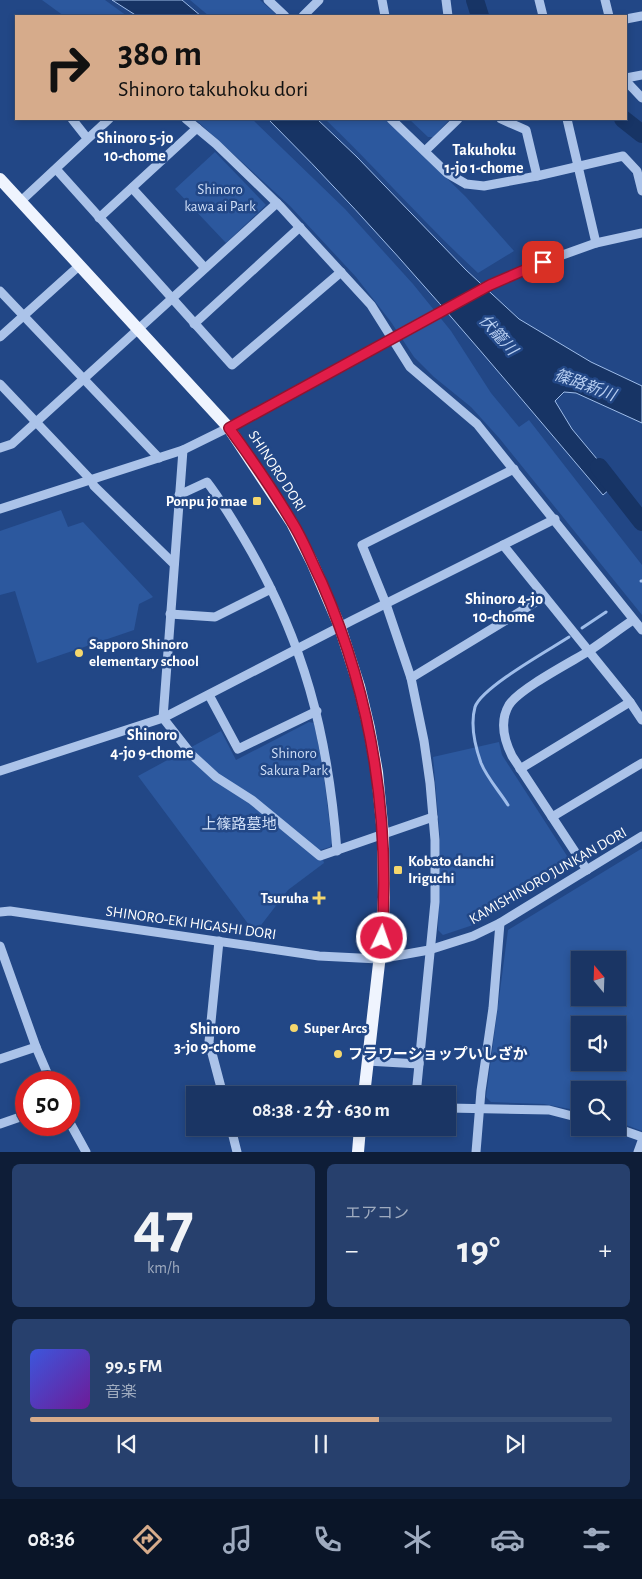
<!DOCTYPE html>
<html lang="ja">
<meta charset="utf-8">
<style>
body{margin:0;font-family:"Alegreya Sans","Noto Sans JP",sans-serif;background:#27406d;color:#f1f3f6;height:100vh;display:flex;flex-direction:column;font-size:19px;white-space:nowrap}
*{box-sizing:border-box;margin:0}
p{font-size:16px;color:#9fabbf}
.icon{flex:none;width:28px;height:28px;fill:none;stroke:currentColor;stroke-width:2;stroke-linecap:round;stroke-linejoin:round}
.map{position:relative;height:1152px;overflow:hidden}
.sheet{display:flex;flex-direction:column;gap:12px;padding:12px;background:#0e1d37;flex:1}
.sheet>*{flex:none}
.guide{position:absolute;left:15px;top:15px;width:612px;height:105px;border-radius:0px;box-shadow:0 2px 8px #0003,0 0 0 1px #385078;background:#d6ab8b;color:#111;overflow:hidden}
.needle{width:32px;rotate:341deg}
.buttons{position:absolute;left:571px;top:951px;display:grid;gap:10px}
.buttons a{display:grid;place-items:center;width:55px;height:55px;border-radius:0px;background:#1a3564;box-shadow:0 2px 8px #0003,0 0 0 1px #385078;font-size:25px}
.speed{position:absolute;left:15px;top:1071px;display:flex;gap:10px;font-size:25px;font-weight:700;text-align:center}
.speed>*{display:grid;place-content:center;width:65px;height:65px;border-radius:50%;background:#1a3564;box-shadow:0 2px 8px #0003,0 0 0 1px #385078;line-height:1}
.speed .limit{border:8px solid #d22;background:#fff;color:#111}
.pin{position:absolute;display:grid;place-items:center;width:42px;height:42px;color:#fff;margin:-21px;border-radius:10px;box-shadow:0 2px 8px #0006}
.me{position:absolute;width:55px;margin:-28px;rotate:3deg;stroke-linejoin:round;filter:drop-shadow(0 0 4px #0008)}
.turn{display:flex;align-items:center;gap:18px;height:105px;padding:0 20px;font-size:22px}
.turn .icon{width:65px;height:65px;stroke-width:2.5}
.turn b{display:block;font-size:35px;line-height:42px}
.big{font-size:38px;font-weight:700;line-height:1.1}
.sheet .card{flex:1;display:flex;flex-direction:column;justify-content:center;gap:8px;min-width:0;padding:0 18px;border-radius:8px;background:#27406d}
.sheet .dial{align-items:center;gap:0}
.dial b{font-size:65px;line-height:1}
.song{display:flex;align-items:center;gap:15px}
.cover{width:60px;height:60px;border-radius:8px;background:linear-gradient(135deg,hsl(230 70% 55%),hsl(280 70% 35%))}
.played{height:5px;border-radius:2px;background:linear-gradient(90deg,#d6ab8b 60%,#385078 60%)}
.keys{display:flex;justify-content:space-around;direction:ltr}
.heat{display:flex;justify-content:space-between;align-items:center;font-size:28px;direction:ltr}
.sheet .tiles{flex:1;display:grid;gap:12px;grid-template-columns:1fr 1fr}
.card:last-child{grid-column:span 2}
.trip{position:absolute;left:186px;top:1086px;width:270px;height:50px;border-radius:0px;background:#1a3564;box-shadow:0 2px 8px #0003,0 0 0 1px #385078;font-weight:700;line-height:50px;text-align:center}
.menu{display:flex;height:80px;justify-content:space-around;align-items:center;background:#0a1528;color:#9fabbf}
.menu .icon{width:35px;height:35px}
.menu .current{color:#d6ab8b}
.menu b{font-size:22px;color:#f1f3f6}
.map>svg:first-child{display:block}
.green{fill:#2c589e;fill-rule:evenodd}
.water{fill:#173465;stroke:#9fbdea}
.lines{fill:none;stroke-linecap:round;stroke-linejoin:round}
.stream{stroke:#9fbdea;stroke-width:3}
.river{stroke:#173465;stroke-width:18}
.minor{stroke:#abc3e9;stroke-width:9}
.major{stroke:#eff4fe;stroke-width:12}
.route-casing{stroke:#92132f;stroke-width:12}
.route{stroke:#e11d48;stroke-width:9}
.poi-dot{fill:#f5d76d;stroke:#224786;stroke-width:2}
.labels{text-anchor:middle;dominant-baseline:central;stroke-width:5;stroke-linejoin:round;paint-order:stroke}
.park-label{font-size:15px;fill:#d0dff7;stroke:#224786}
.street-label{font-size:15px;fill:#fff;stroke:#224786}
.poi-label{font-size:15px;font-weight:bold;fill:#fff;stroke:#224786;text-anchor:start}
.neighbourhood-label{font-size:16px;font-weight:bold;fill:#fff;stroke:#224786}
.water-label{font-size:16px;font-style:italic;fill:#b7cef1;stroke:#224786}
</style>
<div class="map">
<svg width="642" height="1152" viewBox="0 0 642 1152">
<rect width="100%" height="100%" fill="#224786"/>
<g class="green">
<polygon points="42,0 105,0 127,16 64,16"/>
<polygon points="190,0 260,0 278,16 209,16"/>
<polygon points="195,119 252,119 345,209 413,284 451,331 491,393 519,427 529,420 642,565 642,615 500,439 471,407 434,377 414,357 391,322 356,277 290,206"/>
<path d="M325,119H386L466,197L514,251L478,273C425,224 377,169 325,119Z"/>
<polygon points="409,119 450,119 433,137 428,137"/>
<polygon points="215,152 266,205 226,243 175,189"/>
<polygon points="61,510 68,527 83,522 153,597 139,604 134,630 37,663 15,591 0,595 0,531"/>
<polygon points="309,722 314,723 323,769 332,843 330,847 320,850 324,863 288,890 255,933 138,776 221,731 236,760"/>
<polygon points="499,742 502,755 569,859 568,870 473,925 443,935 438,930 440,838 433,757"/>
<path d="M641,849H642V1131L618,1122V1090H580V1111L544,1104L491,1102L486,1097L508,930ZM580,960H618V998H580ZM580,1025H618V1062H580Z"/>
</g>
<g class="water">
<polygon points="112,0 182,0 201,16 137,16"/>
<path d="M268,119H317L357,157L466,270L519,319L591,362L642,386V423L576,393L564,392L555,401L572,429L617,483L603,495C494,367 387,237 268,119Z"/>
</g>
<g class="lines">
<g class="stream">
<polyline points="641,581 642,581"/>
<polyline points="582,628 606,612"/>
<path d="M508,805C500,792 487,778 481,763C475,746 470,725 475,707C482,687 549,650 569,637"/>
</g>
<g class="river">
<polyline points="475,0 480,16"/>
<polyline points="623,119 642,134"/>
<polyline points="599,467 642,522"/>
</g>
<g class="minor">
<polyline points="268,0 285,16"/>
<polyline points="382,0 385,16"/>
<polyline points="446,0 448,16"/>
<polyline points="539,0 543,16"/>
<polyline points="605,0 609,16"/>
<polyline points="303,16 319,0"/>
<polyline points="626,19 642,16"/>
<polyline points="626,78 642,75"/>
<polyline points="626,81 642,98"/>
<polyline points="72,119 87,138"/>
<polyline points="186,119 216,144 281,207 371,305 410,367 477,424 642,630"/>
<polyline points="391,119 447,173 466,184 484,186 537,176 623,156 637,171 642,191"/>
<polyline points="501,119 526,130 537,176"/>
<polyline points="567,119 596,243"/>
<polyline points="425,151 458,119"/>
<polyline points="56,169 232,365 341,272"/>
<polyline points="132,188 205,268"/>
<polyline points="21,201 109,119"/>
<polyline points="99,218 197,128"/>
<polyline points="0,291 159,458"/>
<polyline points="194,324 300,227"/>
<polyline points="0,337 80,265"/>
<polyline points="0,384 91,480 94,486 174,564"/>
<polyline points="0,448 12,444 277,203"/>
<polyline points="183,450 163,718 192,755 216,777 252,800 320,856 433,817"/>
<path d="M179,495L207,482C221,500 232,519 244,539C304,640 328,734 337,851"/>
<polyline points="0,509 183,450 250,417 490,285 543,262 596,243 642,233"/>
<polyline points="503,545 630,702 642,720"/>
<polyline points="170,614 215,617 271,589"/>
<polyline points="411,678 544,597"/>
<polyline points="209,695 238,749 317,711"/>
<polyline points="520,769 630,702"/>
<polyline points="0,771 163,718 353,620 555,519"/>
<polyline points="552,817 642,763"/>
<path d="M587,870L512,756C504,740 499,722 509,705C519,689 571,662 589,651C604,641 618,630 633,620"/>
<polyline points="0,912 10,911 319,956 379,959 429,950 473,936 500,923 642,836"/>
<polyline points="219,941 209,1042 223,1095"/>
<polyline points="0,946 36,1047 51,1082"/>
<polyline points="0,1059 36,1047"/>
<polyline points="367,1061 419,1064"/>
<polyline points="416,1095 435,902 435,840 430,783 424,741 411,678 386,604 362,545 514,469"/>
<polyline points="448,1108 549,1110 580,1118"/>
<polyline points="69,1121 86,1152"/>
<polyline points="0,1124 26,1115"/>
<polyline points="231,1128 237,1152"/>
<polyline points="616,1128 642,1137"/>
<polyline points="476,1152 481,1091 493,1008 500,923"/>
<polyline points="638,1152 642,1141"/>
</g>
<g class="major">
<polyline points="0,179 229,428 292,523 312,562 340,627 359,686 369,728 377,772 383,835 384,897 382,937 364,1095"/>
<polyline points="358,1152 360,1128"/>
</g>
</g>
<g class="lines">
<g class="route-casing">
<path id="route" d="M382,938C390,814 372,697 322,583C312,563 304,541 292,522C273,490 251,458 229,428L490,285L543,262"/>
</g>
<use href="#route" class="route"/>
</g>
<g class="poi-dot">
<rect x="252" y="496" width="10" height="10" rx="2.5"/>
<circle cx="79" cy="653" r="5"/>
<rect x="393" y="865" width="10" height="10" rx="2.5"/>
<path d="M316.5 890.5h5v5h5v5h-5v5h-5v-5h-5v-5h5z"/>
<circle cx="294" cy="1028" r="5"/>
<circle cx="338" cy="1054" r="5"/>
</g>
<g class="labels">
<g class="park-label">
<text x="220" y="189">Shinoro<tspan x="220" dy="17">kawa ai Park</tspan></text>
<text x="294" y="753">Shinoro<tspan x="294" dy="17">Sakura Park</tspan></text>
<text x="239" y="824">上篠路墓地</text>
</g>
<g class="street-label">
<text transform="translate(277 471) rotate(57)">SHINORO DORI</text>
<text transform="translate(548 876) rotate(-30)">KAMISHINORO JUNKAN DORI</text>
<text transform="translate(191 923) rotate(8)">SHINORO-EKI HIGASHI DORI</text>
</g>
<g class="poi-label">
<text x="247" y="501" text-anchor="end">Ponpu jo mae</text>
<text x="89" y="644">Sapporo Shinoro<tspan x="89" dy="17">elementary school</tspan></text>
<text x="408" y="861">Kobato danchi<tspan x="408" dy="17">Iriguchi</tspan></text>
<text x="309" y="898" text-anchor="end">Tsuruha</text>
<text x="304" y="1028">Super Arcs</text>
<text x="348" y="1054">フラワーショップいしざか</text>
</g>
<g class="neighbourhood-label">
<text x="135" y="138">Shinoro 5-jo<tspan x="135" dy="18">10-chome</tspan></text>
<text x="484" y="150">Takuhoku<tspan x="484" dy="18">1-jo 1-chome</tspan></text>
<text x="504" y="599">Shinoro 4-jo<tspan x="504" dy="18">10-chome</tspan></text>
<text x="152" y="735">Shinoro<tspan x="152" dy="18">4-jo 9-chome</tspan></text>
<text x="215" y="1029">Shinoro<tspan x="215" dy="18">3-jo 9-chome</tspan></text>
</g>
<g class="water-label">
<text transform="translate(498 335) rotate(48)">伏籠川</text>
<text transform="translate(585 385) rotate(20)">篠路新川</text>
</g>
</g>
</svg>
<div class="buttons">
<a><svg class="needle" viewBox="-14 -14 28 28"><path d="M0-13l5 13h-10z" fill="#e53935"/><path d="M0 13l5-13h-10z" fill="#9fabbf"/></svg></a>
<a><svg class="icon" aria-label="sound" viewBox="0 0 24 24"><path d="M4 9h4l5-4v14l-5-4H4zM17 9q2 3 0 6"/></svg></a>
<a><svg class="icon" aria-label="search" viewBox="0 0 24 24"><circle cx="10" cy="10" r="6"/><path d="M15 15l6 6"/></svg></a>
</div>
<div class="speed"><div class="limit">50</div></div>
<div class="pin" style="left:543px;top:262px;background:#d93025"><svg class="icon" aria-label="arrive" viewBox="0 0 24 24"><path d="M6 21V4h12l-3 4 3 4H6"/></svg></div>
<svg class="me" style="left:382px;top:938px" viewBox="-20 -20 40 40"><circle r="17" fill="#e11d48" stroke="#fff" stroke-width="3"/><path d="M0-11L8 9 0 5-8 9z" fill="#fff"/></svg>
<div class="trip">08:38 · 2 分 · 630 m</div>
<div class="guide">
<div class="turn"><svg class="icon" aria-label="right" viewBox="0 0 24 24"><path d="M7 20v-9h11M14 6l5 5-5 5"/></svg><div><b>380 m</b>Shinoro takuhoku dori</div></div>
</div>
</div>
<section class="sheet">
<div class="tiles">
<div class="card dial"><b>47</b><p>km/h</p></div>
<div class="card"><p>エアコン</p>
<div class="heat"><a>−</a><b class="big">19°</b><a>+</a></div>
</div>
<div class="card">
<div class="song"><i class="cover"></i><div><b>99.5 FM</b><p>音楽</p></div></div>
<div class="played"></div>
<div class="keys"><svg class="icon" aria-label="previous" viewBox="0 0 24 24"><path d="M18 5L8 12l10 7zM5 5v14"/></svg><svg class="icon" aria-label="pause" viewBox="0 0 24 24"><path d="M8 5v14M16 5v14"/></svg><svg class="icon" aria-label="next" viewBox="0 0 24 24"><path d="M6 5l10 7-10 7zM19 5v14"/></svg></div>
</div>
</div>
</section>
<nav class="menu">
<b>08:36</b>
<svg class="icon current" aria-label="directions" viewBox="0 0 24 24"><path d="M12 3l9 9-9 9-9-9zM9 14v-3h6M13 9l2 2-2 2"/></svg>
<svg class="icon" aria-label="music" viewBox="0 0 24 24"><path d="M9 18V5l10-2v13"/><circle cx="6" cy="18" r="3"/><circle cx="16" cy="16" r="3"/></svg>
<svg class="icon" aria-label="phone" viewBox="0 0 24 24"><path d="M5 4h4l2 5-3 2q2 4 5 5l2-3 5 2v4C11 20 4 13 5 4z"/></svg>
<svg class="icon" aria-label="climate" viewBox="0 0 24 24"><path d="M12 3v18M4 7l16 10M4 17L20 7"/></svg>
<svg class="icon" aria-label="car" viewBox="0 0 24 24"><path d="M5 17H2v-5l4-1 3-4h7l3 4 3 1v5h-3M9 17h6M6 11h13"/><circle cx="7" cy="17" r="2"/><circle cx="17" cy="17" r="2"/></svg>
<svg class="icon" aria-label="filters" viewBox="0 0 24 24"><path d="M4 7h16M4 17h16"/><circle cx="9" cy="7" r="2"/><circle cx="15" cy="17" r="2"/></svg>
</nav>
